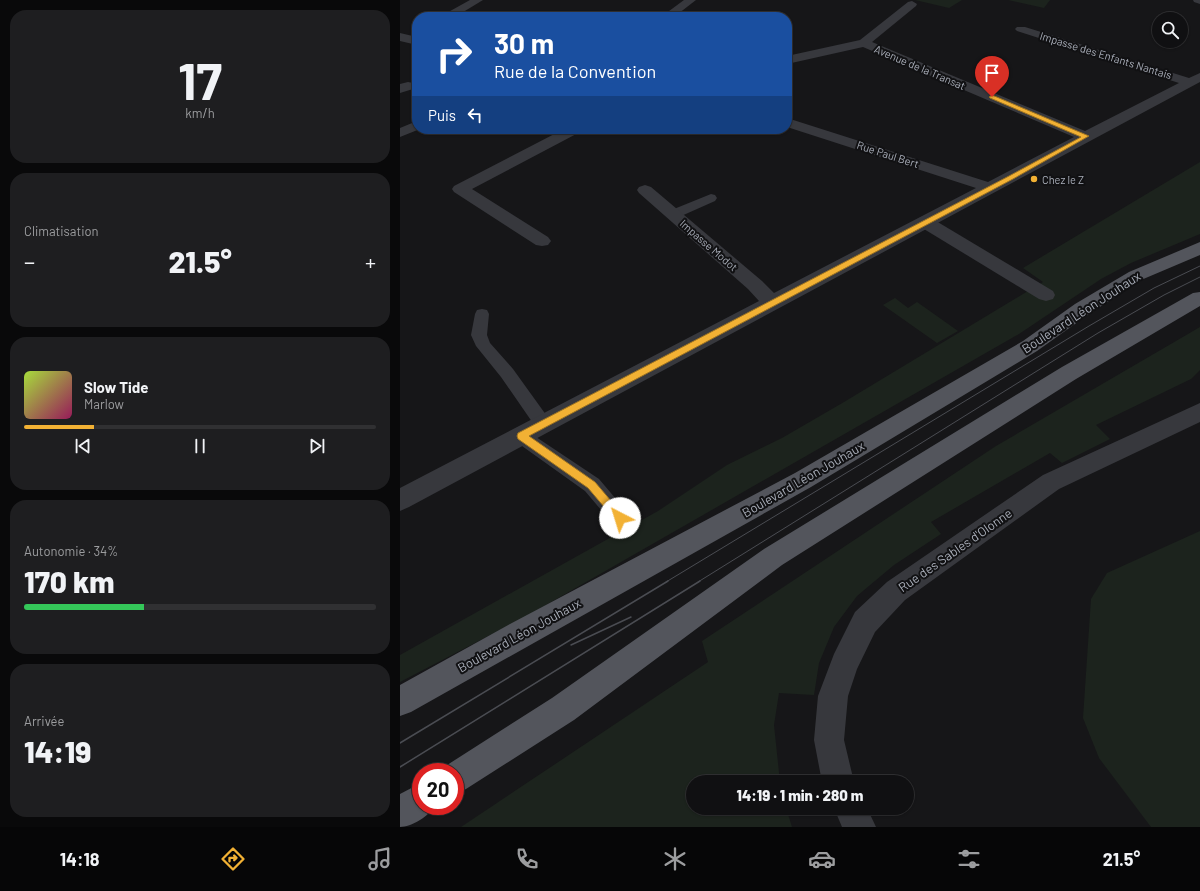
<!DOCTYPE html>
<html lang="fr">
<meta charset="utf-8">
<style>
body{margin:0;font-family:Barlow,sans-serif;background:#1e1e20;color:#f1f3f6;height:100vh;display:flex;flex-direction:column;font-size:15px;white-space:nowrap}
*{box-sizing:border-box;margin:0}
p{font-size:13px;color:#9c9d9f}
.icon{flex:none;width:22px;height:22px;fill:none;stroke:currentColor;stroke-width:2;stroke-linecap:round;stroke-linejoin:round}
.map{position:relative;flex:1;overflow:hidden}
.side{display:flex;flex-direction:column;gap:10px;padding:10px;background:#09090a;width:400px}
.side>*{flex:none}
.guide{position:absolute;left:12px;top:12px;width:380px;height:122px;border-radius:16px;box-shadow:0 1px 3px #0004,0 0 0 1px #303032;background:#1a4fa0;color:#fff;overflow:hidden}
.buttons{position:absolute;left:752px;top:12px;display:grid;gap:8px}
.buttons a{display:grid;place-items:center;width:36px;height:36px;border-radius:50%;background:#101012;box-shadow:0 1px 3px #0004,0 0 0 1px #303032;font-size:20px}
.speed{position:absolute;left:12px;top:763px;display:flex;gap:8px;font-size:20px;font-weight:700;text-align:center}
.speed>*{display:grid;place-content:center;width:52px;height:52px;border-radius:50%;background:#101012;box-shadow:0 1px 3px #0004,0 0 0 1px #303032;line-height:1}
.speed .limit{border:6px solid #d22;background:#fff;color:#111}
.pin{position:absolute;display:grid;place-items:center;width:34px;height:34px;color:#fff;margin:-41px -17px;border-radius:50% 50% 50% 0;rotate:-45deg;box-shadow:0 0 4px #0007}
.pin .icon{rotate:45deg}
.me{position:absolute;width:44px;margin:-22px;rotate:320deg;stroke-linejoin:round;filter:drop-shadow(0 0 3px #0008)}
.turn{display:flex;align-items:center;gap:14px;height:84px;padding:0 16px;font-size:18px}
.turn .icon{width:52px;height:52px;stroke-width:2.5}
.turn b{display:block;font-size:28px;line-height:34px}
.then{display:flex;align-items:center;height:38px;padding:0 16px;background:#0003;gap:8px;font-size:15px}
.big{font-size:30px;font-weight:800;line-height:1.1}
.side .card{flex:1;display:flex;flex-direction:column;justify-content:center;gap:6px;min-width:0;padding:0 14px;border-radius:16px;background:#1e1e20}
.side .dial{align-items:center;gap:0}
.dial b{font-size:52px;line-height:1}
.song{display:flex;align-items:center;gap:12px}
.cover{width:48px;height:48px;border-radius:6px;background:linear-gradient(135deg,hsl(80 70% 55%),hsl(330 70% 35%))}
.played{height:4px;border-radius:2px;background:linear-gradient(90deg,#f2b134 20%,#303032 20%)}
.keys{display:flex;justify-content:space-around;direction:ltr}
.heat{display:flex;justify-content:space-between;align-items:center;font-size:22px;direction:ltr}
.charge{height:6px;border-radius:3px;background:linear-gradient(90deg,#34c759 34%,#303032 0)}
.trip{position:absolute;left:286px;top:775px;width:228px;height:40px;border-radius:20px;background:#101012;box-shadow:0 1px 3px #0004,0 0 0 1px #303032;font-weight:800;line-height:40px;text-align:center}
.dock{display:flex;height:64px;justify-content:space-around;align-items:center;background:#060607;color:#9c9d9f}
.dock .icon{width:28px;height:28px}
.dock .active{color:#f2b134}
.dock b{font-size:18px;color:#f1f3f6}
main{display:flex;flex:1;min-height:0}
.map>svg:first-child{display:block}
.green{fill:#1c231d}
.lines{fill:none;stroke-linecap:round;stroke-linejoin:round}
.service{fill:#37383d;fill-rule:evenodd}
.pedestrian{fill:#37383d;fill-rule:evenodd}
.minor{fill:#37383d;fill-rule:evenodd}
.primary{fill:#53555c;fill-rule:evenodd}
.tram-far1{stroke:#4a4c52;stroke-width:1}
.tram{stroke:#4a4c52;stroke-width:1.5}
.route{fill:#f2b134;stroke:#9d7322}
.poi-dot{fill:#f2b134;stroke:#111113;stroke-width:1.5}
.labels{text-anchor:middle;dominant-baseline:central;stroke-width:4;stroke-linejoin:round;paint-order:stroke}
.far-street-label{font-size:11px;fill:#a8adb8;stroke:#111113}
.far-poi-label{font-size:11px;fill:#a8adb8;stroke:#111113;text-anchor:start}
.street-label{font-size:13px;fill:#a8adb8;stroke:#111113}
</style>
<main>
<section class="side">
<div class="card dial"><b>17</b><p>km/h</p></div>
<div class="card"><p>Climatisation</p>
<div class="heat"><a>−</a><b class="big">21.5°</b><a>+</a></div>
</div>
<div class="card">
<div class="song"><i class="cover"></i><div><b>Slow Tide</b><p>Marlow</p></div></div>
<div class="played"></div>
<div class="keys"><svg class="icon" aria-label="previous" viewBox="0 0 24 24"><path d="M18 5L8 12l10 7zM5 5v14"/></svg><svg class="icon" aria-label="pause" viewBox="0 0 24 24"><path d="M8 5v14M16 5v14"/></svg><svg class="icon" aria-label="next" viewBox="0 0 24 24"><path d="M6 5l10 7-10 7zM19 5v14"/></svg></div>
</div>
<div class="card"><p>Autonomie · 34%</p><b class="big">170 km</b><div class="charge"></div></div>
<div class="card"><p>Arrivée</p><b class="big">14:19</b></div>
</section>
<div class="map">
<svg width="800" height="827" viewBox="0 0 800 827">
<rect width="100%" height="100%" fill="#161618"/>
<g class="green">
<polygon points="515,0 562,0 549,8"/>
<polygon points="608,0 650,0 644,8"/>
<polygon points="800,162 800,234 731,263 701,279 619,334 125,617 0,682 0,655 258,511 327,465 382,438 444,402 643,282 623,268"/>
<polygon points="495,298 508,308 517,302 558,331 537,343 483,305"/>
<polygon points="800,327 800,370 791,379 696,425 710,439 662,463 650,453 531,522 541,534 494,565 457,596 434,627 419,663 414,695 379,693 374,725 380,782 293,782 293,808 386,808 392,827 61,827 308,662 302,641 596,446"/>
<polygon points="800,531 800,827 751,827 699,758 683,718 691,599 707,573"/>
</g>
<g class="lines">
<g class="service">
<polygon points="311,194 315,195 317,198 315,201 279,217 269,217 268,214 269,211"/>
<polygon points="82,309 87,310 89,314 87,335 90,343 113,369 149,419 152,424 149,429 143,431 137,429 101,377 76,346 71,335 75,314 77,310"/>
<polygon points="121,429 127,431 199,479 227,512 230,518 227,524 220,527 213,524 185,491 115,441 112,436 115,431"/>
</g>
<polygon class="pedestrian" points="525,217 531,218 653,291 655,295 653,299 646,301 639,299 519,226 517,222 519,218"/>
<g class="minor">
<polygon points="70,0 83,0 55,17 41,17 43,15"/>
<polygon points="284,0 296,0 274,17 261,17"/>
<polygon points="793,0 800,0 800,4 794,2"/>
<polygon points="512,1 517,4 516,6 472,42 685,131 779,83 617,31 615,29 617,27 625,27 789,78 800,73 800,82 9,507 0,511 0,488 359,301 348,289 239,193 237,190 239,187 245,185 251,187 362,281 374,293 576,188 387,127 387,118 588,182 674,137 463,47 387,64 387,56 460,40 508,2"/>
<polygon points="0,33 17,37 17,45 0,41"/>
<polygon points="8,82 13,83 15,86 13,89 0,93 0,84"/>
<polygon points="17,121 17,129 20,129 0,137 0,128"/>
<polygon points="164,129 182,129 180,132 72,189 148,237 151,241 148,245 142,246 136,245 54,192 52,189 54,186"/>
<polygon points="800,403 800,422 659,489 505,600 475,632 457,669 448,696 444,740 454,782 422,782 414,740 418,696 434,654 455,612 487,582 643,475"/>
<polygon points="434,808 467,808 476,827 442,827"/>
</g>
<g class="primary">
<polygon points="800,242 800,255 741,280 689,314 637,351 411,487 11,712 0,716 0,685 110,624 395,473 623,341 675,304 729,272"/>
<polygon points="800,292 800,306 676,379 382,565 174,720 66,789 55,794 55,772 42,772 44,767 152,698 364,549 662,367 793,293"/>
<path d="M21,783V806H34C30,816 11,827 0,827V794Z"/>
</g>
<g class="tram-far1">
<polyline points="266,582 689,326 754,288 800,266"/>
<polyline points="298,582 698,333 764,295 800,277"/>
</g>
<g class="tram">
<polyline points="171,645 231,617"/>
<polyline points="0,743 268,581"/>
<polyline points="0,767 300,581"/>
</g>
</g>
<polygon class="route" points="592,95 689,136 613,179 129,436 195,482 223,515 225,518 223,521 220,522 216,521 188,488 118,439 117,436 118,433 609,176 681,137 590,98 589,97"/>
<circle class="poi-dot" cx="634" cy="179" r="4"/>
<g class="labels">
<g class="far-street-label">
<text transform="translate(706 55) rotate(17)">Impasse des Enfants Nantais</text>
<text transform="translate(520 67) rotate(23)">Avenue de la Transat</text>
<text transform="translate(488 154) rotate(18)">Rue Paul Bert</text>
<text transform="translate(309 245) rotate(41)">Impasse Modot</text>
</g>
<g class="far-poi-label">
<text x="642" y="179">Chez le Z</text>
</g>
<g class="street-label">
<text transform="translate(681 312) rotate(-33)">Boulevard Léon Jouhaux</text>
<text transform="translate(403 479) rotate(-30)">Boulevard Léon Jouhaux</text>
<text transform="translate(555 550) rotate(-35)">Rue des Sables d'Olonne</text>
<text transform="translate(119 635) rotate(-29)">Boulevard Léon Jouhaux</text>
</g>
</g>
</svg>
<div class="buttons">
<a><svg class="icon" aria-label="search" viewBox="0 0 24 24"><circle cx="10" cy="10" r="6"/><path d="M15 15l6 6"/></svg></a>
</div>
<div class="speed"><div class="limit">20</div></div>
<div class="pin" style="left:592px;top:97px;background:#d93025"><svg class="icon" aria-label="arrive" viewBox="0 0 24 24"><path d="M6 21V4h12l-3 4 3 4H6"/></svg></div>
<svg class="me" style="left:220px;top:518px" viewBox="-20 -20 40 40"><circle r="19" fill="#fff"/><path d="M0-13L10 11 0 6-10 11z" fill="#f2b134"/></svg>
<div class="trip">14:19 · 1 min · 280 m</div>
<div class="guide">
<div class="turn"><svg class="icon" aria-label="right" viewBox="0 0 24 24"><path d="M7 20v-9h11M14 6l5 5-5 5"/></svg><div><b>30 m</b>Rue de la Convention</div></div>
<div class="then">Puis<svg class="icon" aria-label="left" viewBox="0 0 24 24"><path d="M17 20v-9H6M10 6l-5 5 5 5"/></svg></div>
</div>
</div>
</main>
<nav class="dock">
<b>14:18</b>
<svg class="icon active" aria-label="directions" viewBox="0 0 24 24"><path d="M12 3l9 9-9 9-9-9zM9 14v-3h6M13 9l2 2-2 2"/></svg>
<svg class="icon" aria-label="music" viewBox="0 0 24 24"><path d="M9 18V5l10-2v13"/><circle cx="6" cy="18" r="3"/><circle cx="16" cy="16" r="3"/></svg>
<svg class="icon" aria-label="phone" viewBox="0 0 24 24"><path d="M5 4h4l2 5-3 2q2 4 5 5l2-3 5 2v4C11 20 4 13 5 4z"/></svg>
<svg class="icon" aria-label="climate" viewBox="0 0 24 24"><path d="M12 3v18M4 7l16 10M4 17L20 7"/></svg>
<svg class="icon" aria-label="car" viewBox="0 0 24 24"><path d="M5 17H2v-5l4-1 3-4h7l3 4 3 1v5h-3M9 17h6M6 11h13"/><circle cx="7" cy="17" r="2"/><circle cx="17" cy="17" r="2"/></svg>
<svg class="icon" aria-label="filters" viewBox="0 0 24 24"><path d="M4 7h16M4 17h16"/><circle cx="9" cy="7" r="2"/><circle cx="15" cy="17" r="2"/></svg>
<b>21.5°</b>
</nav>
